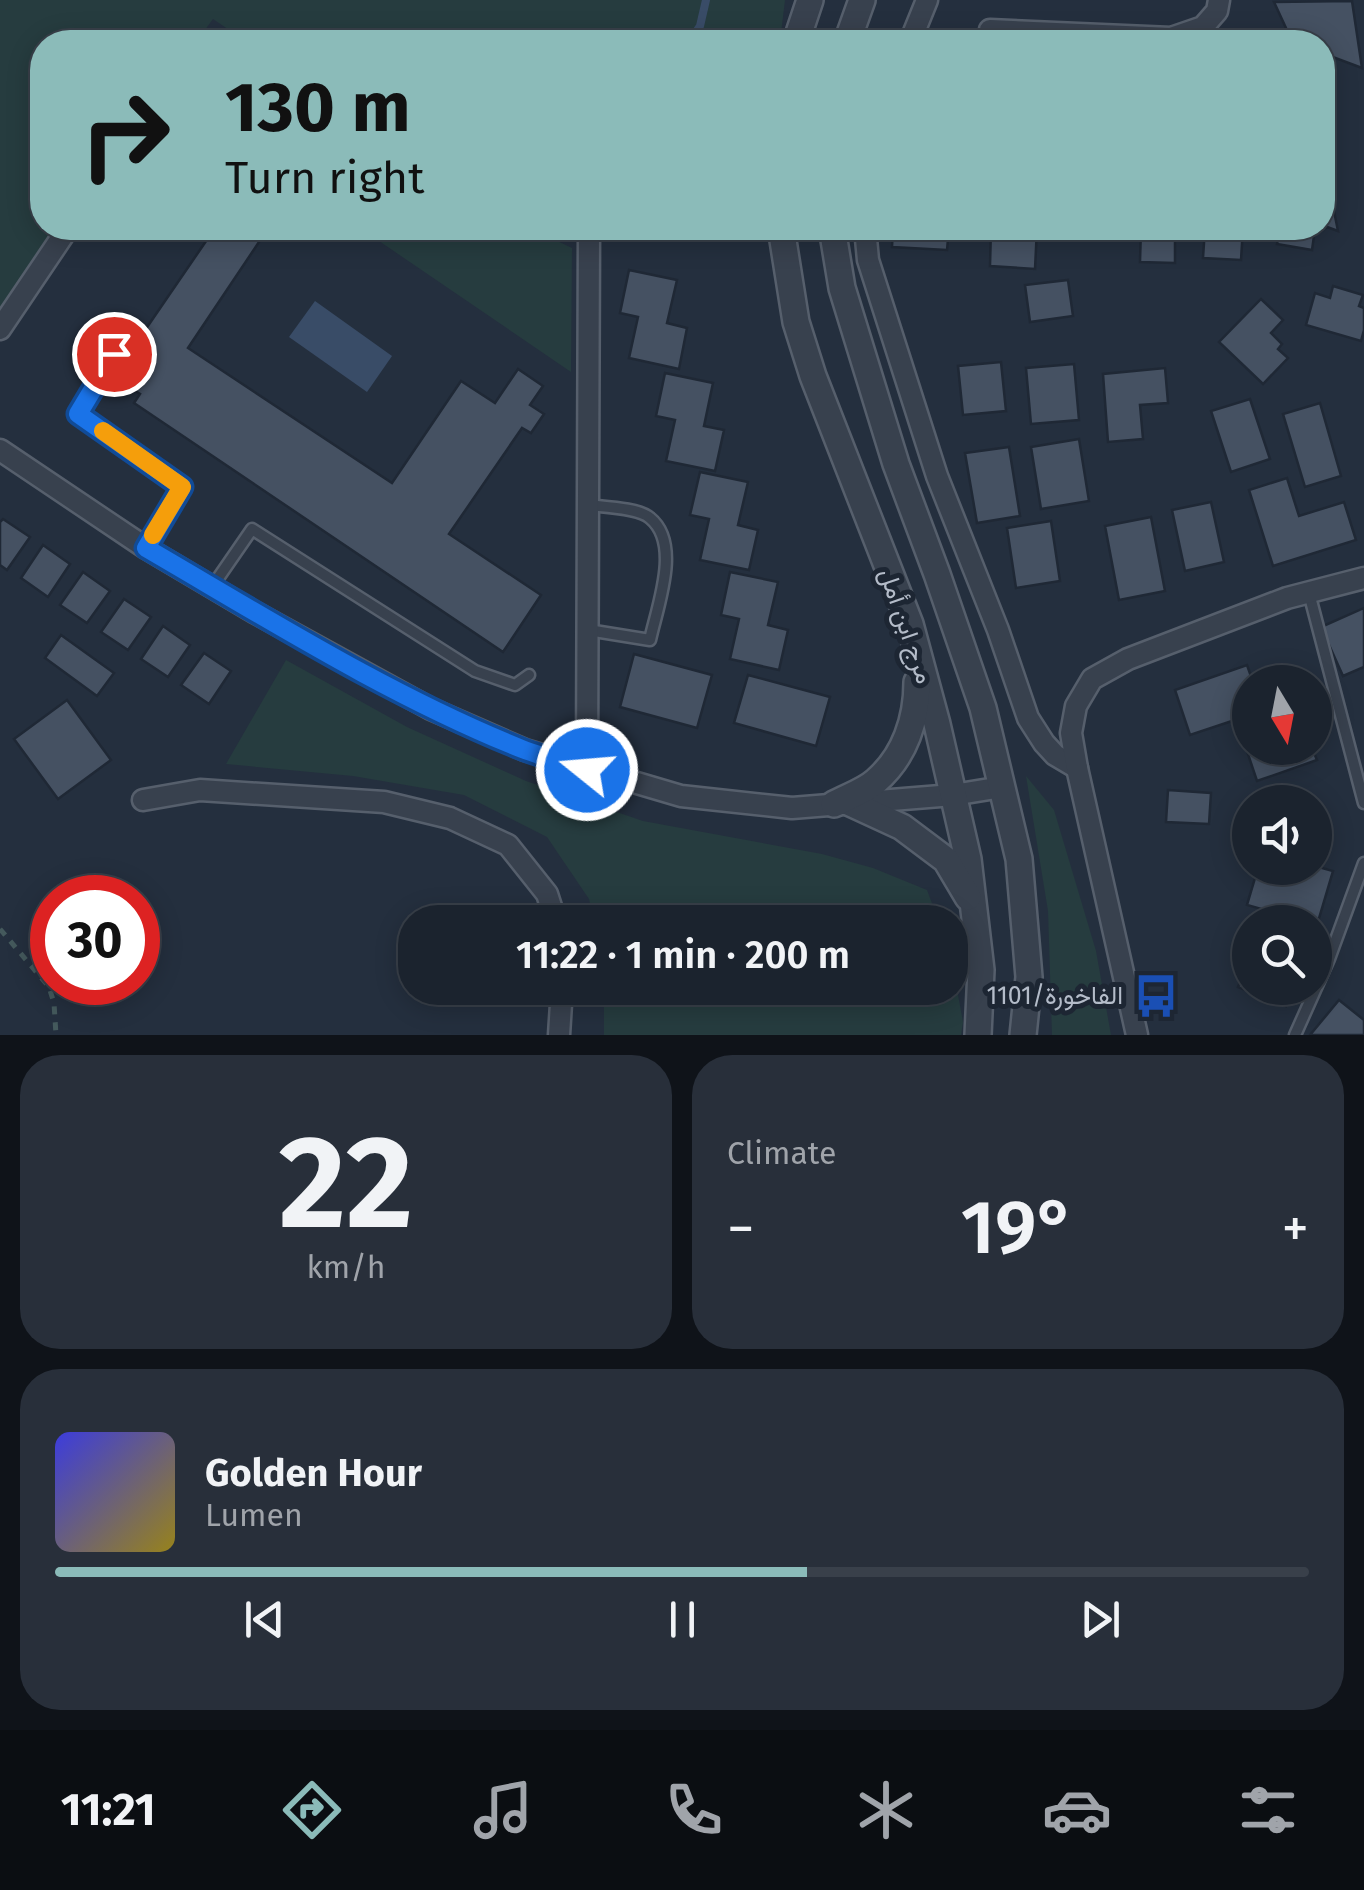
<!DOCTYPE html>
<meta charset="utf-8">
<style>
body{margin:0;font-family:"Fira Sans",Vazirmatn,sans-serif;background:#282f3a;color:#f1f3f6;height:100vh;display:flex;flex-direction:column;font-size:38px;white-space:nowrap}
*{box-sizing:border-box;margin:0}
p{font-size:32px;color:#a0a4aa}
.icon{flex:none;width:55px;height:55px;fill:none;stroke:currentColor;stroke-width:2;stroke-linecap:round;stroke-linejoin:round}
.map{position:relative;height:1035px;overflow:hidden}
.sheet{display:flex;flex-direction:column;gap:20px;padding:20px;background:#0f1319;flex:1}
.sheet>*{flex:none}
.banner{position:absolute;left:30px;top:30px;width:1305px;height:210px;border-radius:40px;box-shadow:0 5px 25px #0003,0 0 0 2px #39404a;background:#8bbbb9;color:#111;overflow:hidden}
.needle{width:65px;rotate:170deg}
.controls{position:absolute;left:1232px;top:665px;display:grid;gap:20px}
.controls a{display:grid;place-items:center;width:100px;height:100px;border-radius:50%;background:#1b232e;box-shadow:0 5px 25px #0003,0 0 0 2px #39404a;font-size:50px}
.speed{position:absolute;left:30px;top:875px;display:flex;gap:20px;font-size:50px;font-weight:700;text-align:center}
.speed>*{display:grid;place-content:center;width:130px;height:130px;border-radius:50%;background:#1b232e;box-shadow:0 5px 25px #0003,0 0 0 2px #39404a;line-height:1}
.speed .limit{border:15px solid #d22;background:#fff;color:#111}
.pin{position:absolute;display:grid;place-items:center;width:85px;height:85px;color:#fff;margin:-42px;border:5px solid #fff;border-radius:50%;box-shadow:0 2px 10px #0007}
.me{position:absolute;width:110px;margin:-55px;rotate:287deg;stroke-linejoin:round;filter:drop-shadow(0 0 8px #0008)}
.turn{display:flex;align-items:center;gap:35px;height:210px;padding:0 30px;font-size:45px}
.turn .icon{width:130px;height:130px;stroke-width:2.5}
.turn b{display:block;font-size:70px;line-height:85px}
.big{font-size:75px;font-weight:600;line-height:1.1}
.sheet .tile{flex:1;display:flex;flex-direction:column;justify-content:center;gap:15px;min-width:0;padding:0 35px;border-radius:40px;background:#282f3a}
.sheet .dial{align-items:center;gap:0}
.dial b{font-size:130px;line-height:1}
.song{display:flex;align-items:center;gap:30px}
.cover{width:120px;height:120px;border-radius:15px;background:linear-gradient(135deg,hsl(240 70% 55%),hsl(50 70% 35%))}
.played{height:10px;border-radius:5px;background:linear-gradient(90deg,#8bbbb9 60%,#39404a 60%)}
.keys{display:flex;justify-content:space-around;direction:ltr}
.heat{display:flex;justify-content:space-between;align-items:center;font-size:55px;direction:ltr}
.sheet .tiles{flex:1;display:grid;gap:20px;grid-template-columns:1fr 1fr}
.tile:last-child{grid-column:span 2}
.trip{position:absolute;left:398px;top:905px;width:570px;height:100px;border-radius:40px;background:#1b232e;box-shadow:0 5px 25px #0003,0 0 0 2px #39404a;font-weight:600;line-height:100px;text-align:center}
.menu{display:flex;height:160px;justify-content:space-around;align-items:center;background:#0b0e12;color:#a0a4aa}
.menu .icon{width:70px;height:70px}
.menu .selected{color:#8bbbb9}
.menu b{font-size:45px;color:#f1f3f6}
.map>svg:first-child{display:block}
.green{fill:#263c3f}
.water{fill:#394c67}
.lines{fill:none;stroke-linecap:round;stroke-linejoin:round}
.stream{stroke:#394c67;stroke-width:8}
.building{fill:#455162;stroke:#1f2835;stroke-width:2.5}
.service-casing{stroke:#565f6c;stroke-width:15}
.minor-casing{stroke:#565f6c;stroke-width:25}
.tertiary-casing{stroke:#565f6c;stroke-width:30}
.path{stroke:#44595c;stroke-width:5;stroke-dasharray:8 8;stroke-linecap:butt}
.service{stroke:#38414e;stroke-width:10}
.minor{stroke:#38414e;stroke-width:20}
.tertiary{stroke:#38414e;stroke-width:25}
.route-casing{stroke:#114b97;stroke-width:25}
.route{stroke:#1a73e8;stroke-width:18}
.slow{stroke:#f59e0b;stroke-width:18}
.labels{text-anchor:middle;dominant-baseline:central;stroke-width:10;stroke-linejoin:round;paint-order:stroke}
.street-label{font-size:25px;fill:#b4bcc9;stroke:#1d2633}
.poi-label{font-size:25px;fill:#b4bcc9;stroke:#1d2633;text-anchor:end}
</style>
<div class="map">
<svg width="1364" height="1035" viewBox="0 0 1364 1035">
<rect width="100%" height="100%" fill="#242f3e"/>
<g class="green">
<polygon points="0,0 785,0 780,42 247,42 213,19 196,42 42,42 42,228 65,228 0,320"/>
<polygon points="360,228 530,228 572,248 571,372"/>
<polygon points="286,660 407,727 526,781 643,821 822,854 873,868 927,890 939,922 594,922 589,899 547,837 464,795 353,776 226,764"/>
<polygon points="1026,776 1054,810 1096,951 1111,1035 1052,1035 1048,911"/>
<polygon points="950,951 963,1022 961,1035 604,1035 604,988 950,988"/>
</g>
<polygon class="water" points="315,301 392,356 367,392 289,337"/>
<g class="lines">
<polyline class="stream" points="689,42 700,26 706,0"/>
</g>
<g class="building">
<polygon points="1352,1 1362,68 1322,53 1322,42 1292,41 1274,2"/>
<polygon points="1322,201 1333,206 1338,231 1327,227 1314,236 1312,250 1277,244 1280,228 1322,228"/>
<polygon points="215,228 243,228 261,239 188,348 392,483 461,381 495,403 518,369 543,386 530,405 544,414 531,433 522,428 449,534 541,595 503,652 134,403 140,394 127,386 142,364 128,355"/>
<polygon points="893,228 949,228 947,250 892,247"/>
<polygon points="991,228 1037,228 1035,269 990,266"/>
<polygon points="1141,228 1175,228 1175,263 1140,262"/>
<polygon points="1205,228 1243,228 1241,260 1203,258"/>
<polygon points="629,270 677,280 667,323 687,328 679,369 629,358 638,317 620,313"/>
<polygon points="1068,280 1073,316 1030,322 1025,285"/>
<polygon points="1333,286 1363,295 1359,306 1364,308 1364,330 1361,341 1306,325 1315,293 1330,298"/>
<polygon points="1261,299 1283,320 1271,333 1282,344 1278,349 1288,358 1263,384 1219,342"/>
<polygon points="1001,362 1006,411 963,415 958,366"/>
<polygon points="1074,364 1079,420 1031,424 1026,368"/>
<polygon points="1165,368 1168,403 1140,405 1143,439 1108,442 1103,374"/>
<polygon points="665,373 713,383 704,426 724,430 715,471 666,461 675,420 656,416"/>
<polygon points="1250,399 1270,459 1231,472 1211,411"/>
<polygon points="1320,403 1341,476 1305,487 1283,414"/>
<polygon points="1079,439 1089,501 1041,509 1031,447"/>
<polygon points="1009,447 1020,516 977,523 965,453"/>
<polygon points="700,472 748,482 738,525 758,530 749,570 700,560 709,519 690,515"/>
<polygon points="1287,478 1299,516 1344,502 1356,540 1273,566 1249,490"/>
<polygon points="1211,502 1224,562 1185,571 1172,510"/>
<polygon points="1151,517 1165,591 1119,600 1105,526"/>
<polygon points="3,519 30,537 7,570 0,565 0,522"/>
<polygon points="1051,521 1060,581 1016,588 1007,528"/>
<polygon points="43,545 70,564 48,597 21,578"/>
<polygon points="83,572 110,591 87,623 60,605"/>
<polygon points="730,572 778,582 768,625 788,630 779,670 730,659 739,619 721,615"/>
<polygon points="124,599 151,617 128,650 101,632"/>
<polygon points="1364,608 1364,667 1343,676 1321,627"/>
<polygon points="163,626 190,645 168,677 141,659"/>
<polygon points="61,635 114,673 97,696 45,658"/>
<polygon points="204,653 231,671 209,704 181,685"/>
<polygon points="634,654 712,675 697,728 620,707"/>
<polygon points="1247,665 1253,682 1250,682 1250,715 1190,735 1175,690"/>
<polygon points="748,675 830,697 816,746 734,723"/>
<polygon points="67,700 111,760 58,799 14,739"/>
<polygon points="1250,733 1250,748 1312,748 1317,760 1257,781 1242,736"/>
<polygon points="1168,790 1211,793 1209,824 1166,822"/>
<polygon points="1315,866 1333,871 1317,925 1315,922 1308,922 1247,905 1258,868 1315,868"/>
<polygon points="1250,957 1250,988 1293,988 1286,1006 1238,987"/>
<polygon points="1339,1000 1364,1020 1364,1035 1310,1035"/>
</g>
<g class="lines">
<g class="service-casing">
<g id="service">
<polyline points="132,324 78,414 182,487 146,548"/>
<polyline points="212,587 252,529 475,671 515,685 529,675"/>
<polyline points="1309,593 1364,803"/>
<path d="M588,630L650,640C657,607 682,544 650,518C639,508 604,507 588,505"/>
<polyline points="1295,1035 1329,959 1364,863"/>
</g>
</g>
<g class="minor-casing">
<g id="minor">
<polyline points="990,30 1171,38 1203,27 1217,11 1219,0"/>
<polyline points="910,42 927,0"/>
<polyline points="865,228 868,260 937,476 998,630 1028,718 1044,743 1055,755 1077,768"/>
<polyline points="0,329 68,228"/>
<polyline points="0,450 146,548 254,612 431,709 525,750 681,796 792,808 953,795 1002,787"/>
<polyline points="587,769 589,228"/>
<polyline points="143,800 200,790 384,802 450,818 508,845 547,894 556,922"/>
<polyline points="559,1035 562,988"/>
<polyline points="1137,1035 1077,768 1071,733 1076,706 1092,679 1128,659 1287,598 1364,578"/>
</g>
</g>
<g class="tertiary-casing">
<g id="tertiary">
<polyline points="796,42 810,0"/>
<polyline points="847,42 862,0"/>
<polyline points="781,228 796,322 813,376 910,624 937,724 968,859 981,970 978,1035"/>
<polyline points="832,228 842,288 896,464 937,574 983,708 1019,859 1029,977 1023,1035"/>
<polyline points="850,803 902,827 946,860 968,897"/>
<path d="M834,804C847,797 865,791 876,781C905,756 917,719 917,682"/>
</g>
</g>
<polyline class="path" points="0,929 49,987 54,1003 56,1035"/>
<use href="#service" class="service"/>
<use href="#minor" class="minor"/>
<use href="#tertiary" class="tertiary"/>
</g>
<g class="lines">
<g class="route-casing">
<path id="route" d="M114,354L78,414L182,487L146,548C268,619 390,696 522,749C543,757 565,763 587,770"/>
</g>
<use href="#route" class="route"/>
<polyline class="slow" points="103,431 182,487 153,535"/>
</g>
<defs>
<g id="bus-bare" transform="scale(3.45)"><path d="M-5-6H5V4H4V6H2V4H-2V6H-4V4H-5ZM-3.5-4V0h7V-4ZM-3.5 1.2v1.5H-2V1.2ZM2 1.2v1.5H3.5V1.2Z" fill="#1a4fb4" stroke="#1d2633" stroke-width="2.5" paint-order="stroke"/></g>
</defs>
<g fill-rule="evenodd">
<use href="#bus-bare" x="1156" y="996"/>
</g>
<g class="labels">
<g class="street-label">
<text transform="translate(906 626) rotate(71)">مرج ابن أمل</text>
</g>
<g class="poi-label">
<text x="1123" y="996">الفاخورة/1101</text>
</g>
</g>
</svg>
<div class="controls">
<a><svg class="needle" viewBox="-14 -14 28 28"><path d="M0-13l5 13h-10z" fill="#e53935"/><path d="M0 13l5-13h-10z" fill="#a0a4aa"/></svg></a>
<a><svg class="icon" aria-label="sound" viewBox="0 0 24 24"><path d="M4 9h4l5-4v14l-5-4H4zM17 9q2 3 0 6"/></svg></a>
<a><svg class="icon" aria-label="search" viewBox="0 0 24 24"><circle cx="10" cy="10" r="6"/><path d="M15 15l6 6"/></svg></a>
</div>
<div class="speed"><div class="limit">30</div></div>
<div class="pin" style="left:114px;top:354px;background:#d93025"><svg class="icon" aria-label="arrive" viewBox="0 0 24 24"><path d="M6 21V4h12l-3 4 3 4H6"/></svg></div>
<svg class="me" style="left:587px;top:770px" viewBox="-20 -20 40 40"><circle r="17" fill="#1a73e8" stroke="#fff" stroke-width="3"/><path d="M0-11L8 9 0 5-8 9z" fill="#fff"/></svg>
<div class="trip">11:22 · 1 min · 200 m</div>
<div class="banner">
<div class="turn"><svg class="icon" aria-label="right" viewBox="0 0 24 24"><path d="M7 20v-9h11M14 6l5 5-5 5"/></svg><div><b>130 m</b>Turn right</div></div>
</div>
</div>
<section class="sheet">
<div class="tiles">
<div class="tile dial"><b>22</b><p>km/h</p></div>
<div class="tile"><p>Climate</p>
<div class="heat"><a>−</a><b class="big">19°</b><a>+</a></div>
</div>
<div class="tile">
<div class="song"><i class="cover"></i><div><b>Golden Hour</b><p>Lumen</p></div></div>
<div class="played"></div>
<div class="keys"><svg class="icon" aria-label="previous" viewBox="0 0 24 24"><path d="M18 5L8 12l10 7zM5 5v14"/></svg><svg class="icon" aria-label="pause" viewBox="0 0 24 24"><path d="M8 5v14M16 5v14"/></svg><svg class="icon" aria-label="next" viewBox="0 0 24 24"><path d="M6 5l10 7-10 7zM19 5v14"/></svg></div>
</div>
</div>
</section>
<nav class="menu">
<b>11:21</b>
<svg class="icon selected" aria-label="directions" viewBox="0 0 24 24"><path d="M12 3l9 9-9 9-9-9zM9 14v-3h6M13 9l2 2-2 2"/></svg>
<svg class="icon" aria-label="music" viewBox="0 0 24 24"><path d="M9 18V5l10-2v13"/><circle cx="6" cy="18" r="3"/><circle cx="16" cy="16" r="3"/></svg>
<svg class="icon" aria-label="phone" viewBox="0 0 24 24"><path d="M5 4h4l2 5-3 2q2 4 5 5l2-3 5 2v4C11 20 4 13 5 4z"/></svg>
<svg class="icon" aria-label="climate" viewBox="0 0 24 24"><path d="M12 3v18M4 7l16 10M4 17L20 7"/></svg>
<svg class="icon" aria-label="car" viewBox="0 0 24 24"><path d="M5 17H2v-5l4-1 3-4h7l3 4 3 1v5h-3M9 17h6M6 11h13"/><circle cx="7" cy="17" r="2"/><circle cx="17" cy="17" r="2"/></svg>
<svg class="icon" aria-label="filters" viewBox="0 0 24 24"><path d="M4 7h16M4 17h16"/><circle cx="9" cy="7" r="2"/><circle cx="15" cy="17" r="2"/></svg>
</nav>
